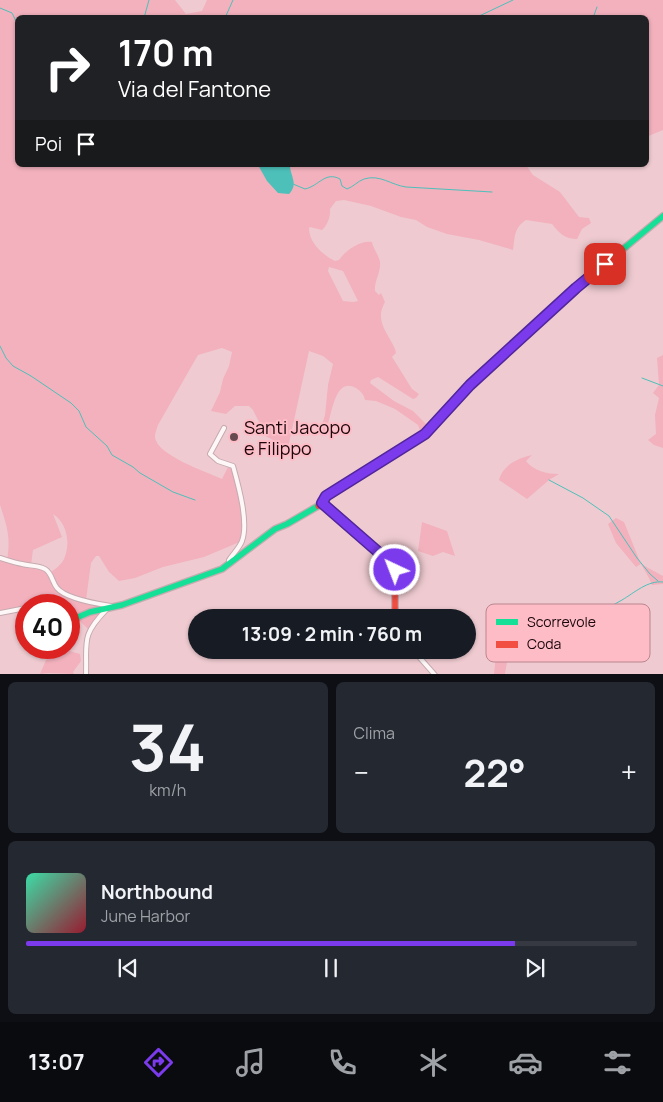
<!DOCTYPE html>
<html lang="it">
<meta charset="utf-8">
<style>
body{margin:0;font-family:Manrope,sans-serif;background:#242831;color:#f1f3f6;height:100vh;display:flex;flex-direction:column;font-size:19px;white-space:nowrap}
*{box-sizing:border-box;margin:0}
p{font-size:16px;color:#9ea1a6}
.icon{flex:none;width:28px;height:28px;fill:none;stroke:currentColor;stroke-width:2;stroke-linecap:round;stroke-linejoin:round}
.map{position:relative;height:674px;overflow:hidden}
.details{display:flex;flex-direction:column;gap:8px;padding:8px;background:#0d0f14;flex:1}
.details>*{flex:none}
.top-card{position:absolute;left:15px;top:15px;width:634px;height:152px;border-radius:8px;box-shadow:0 1px 4px #0004;background:#202124;color:#fff;overflow:hidden}
.speed{position:absolute;left:15px;top:594px;display:flex;gap:10px;font-size:25px;font-weight:700;text-align:center}
.speed>*{display:grid;place-content:center;width:65px;height:65px;border-radius:50%;background:#171b24;box-shadow:0 1px 4px #0004;line-height:1}
.speed .limit{border:8px solid #d22;background:#fff;color:#111}
.pin{position:absolute;display:grid;place-items:center;width:42px;height:42px;color:#fff;margin:-21px;border-radius:10px;box-shadow:0 2px 8px #0006}
.me{position:absolute;width:55px;margin:-28px;rotate:317deg;stroke-linejoin:round;filter:drop-shadow(0 0 4px #0008)}
.turn{display:flex;align-items:center;gap:18px;height:105px;padding:0 20px;font-size:22px}
.turn .icon{width:65px;height:65px;stroke-width:2.5}
.turn b{display:block;font-size:35px;line-height:42px}
.then{display:flex;align-items:center;height:48px;padding:0 20px;background:#0003;gap:10px;font-size:19px}
.big{font-size:38px;font-weight:700;line-height:1.1}
.details .widget{flex:1;display:flex;flex-direction:column;justify-content:center;gap:8px;min-width:0;padding:0 18px;border-radius:8px;background:#242831}
.details .dial{align-items:center;gap:0}
.dial b{font-size:65px;line-height:1}
.song{display:flex;align-items:center;gap:15px}
.cover{width:60px;height:60px;border-radius:8px;background:linear-gradient(135deg,hsl(160 70% 55%),hsl(350 70% 35%))}
.played{height:5px;border-radius:2px;background:linear-gradient(90deg,#7c3aed 80%,#363941 80%)}
.keys{display:flex;justify-content:space-around;direction:ltr}
.heat{display:flex;justify-content:space-between;align-items:center;font-size:28px;direction:ltr}
.details .tiles{flex:1;display:grid;gap:8px;grid-template-columns:1fr 1fr}
.widget:last-child{grid-column:span 2}
.trip{position:absolute;left:188px;top:609px;width:288px;height:50px;border-radius:25px;background:#171b24;box-shadow:0 1px 4px #0004;font-weight:700;line-height:50px;text-align:center}
.tab-bar{display:flex;height:80px;justify-content:space-around;align-items:center;background:#090b0e;color:#9ea1a6}
.tab-bar .icon{width:35px;height:35px}
.tab-bar .on{color:#7c3aed}
.tab-bar b{font-size:22px;color:#f1f3f6}
.map>svg:first-child{display:block}
.green{fill:#f2b1bd;fill-rule:evenodd}
.water{fill:#4dc0ba}
.lines{fill:none;stroke-linecap:round;stroke-linejoin:round}
.stream{stroke:#4dc0ba;stroke-width:1}
.street-casing{stroke:#c6abb0;stroke-width:6}
.fast-casing{stroke:#c6abb0;stroke-width:8}
.jam-casing{stroke:#c6abb0;stroke-width:8}
.street{stroke:#fdf7f8;stroke-width:4}
.fast{stroke:#16e098;stroke-width:5.5}
.jam{stroke:#f24e42;stroke-width:5.5}
.route-casing{stroke:#51269a;stroke-width:12}
.route{stroke:#7c3aed;stroke-width:9}
.poi-dot{fill:#654b50;stroke:#febcc7;stroke-width:2}
.labels{text-anchor:middle;dominant-baseline:central;stroke-width:4;stroke-linejoin:round;paint-order:stroke}
.poi-label{font-size:18px;fill:#1a060a;stroke:#febcc7;text-anchor:start}
.key{fill:#febcc7;stroke:#ba858e;stroke-width:1}
.key-label{font-size:14px;fill:#1a060a}
</style>
<div class="map">
<svg width="663" height="675" viewBox="0 0 663 675">
<rect width="100%" height="100%" fill="#efcbd1"/>
<g class="green">
<path d="M0,0H175L186,14L202,11L207,0H663V130L646,137V18H18V165H526L533,175L560,192L579,217L589,218L591,223L582,229L577,239C565,239 559,233 552,224L526,220C514,228 515,236 513,250L479,240L447,234L427,227L416,220L401,217L371,206L344,200L336,201L330,209C331,216 327,226 322,230L310,227L309,228C309,243 323,255 335,261L339,260C345,251 360,240 372,242C373,249 379,255 380,262C381,273 374,281 375,291L379,295L381,293L385,302C374,321 388,333 395,349L396,353L392,357L394,360L412,389L419,394L416,398L413,399L378,377L371,380L370,383L394,401L413,411L430,428L422,435L418,425L395,409L376,401L365,400C364,395 361,391 356,388C333,375 332,420 325,432H320L325,415L328,385L333,364L323,356L309,351L288,448L256,431L260,424L253,410L249,406H235L226,414L211,411L220,392L223,379L229,366L232,352L222,348L198,355L158,425C157,428 155,433 155,437C156,455 207,472 222,479L229,465L233,466L244,521L242,541L204,557L163,567L135,578L119,581L109,572L99,556H96L91,563L86,600L105,605L106,610L90,631L77,618L69,621V605H26V608L0,613V558L7,560C11,538 7,526 0,505ZM329,267L343,271L358,301L353,302L343,301L328,271ZM53,514C67,523 71,543 64,559C62,564 55,569 50,573L36,566L31,565L33,550L62,537Z"/>
<polygon points="663,355 663,448 654,445 648,440 656,434 655,415 659,398 653,393 659,385 657,358"/>
<path d="M532,455L526,461C534,471 547,474 559,474L549,480L527,499L499,480C503,465 518,458 532,455Z"/>
<polygon points="616,518 624,522 641,564 663,576 663,584 652,585 649,578 641,564 636,567 616,543 608,524"/>
<polygon points="422,522 447,531 455,556 443,552 433,556 418,551"/>
<polygon points="499,627 504,637 511,638 505,674 494,674"/>
<polygon points="66,650 80,654 81,661 73,672 74,674 48,673 40,674 46,660 59,656"/>
</g>
<path class="water" d="M258,165H290C290,176 299,184 289,194L278,193L267,181Z"/>
<g class="lines">
<g class="stream">
<polyline points="0,8 12,13 18,25"/>
<polyline points="144,18 149,0"/>
<polyline points="225,18 233,0"/>
<polyline points="475,18 513,0"/>
<polyline points="593,18 597,7"/>
<path d="M293,184L305,189C319,186 325,171 340,179L342,186L347,189C353,187 358,181 364,179C380,174 391,185 406,187L492,192"/>
<polyline points="0,346 6,358 13,366 31,376 71,403 79,411 86,427 107,446 112,455 133,467 140,473 173,492 195,500"/>
<polyline points="642,378 663,386"/>
<polyline points="549,480 583,498 609,516 637,558 650,574 658,581"/>
<path d="M513,638C527,635 537,631 550,626C574,617 600,614 622,600C634,593 648,580 663,582"/>
</g>
<g class="street-casing">
<g id="street">
<path d="M224,428L210,454L218,461L233,466C238,484 249,522 242,541C240,547 233,554 229,560V564"/>
<path d="M0,558C7,560 15,563 22,564C30,566 38,565 45,569C52,573 52,582 57,588C66,599 98,604 111,606"/>
<polyline points="0,613 26,608"/>
<polyline points="413,650 435,675"/>
<path d="M86,675C87,641 81,636 106,610"/>
</g>
</g>
<g class="fast-casing">
<g id="fast">
<polyline points="533,327 576,288 663,216"/>
<polyline points="69,621 90,612 122,605 222,569 275,529 287,524 318,506"/>
</g>
</g>
<g class="jam-casing">
<g id="jam">
<polyline points="322,503 392,563 395,570 395,618"/>
<polyline points="318,506 322,503 326,496 425,433 470,385 533,327"/>
</g>
</g>
<use href="#street" class="street"/>
<use href="#fast" class="fast"/>
<use href="#jam" class="jam"/>
</g>
<g class="lines">
<g class="route-casing">
<polyline id="route" points="395,570 392,564 322,503 326,496 425,434 470,385 576,288 605,264"/>
</g>
<use href="#route" class="route"/>
</g>
<circle class="poi-dot" cx="234" cy="437" r="5"/>
<g class="labels">
<g class="poi-label">
<text x="244" y="427">Santi Jacopo<tspan x="244" dy="21">e Filippo</tspan></text>
</g>
</g>
<rect x="486" y="604" width="164" height="58" rx="8" class="key"/>
<rect x="496" y="619" width="22" height="6" fill="#16e098"/>
<rect x="496" y="641" width="22" height="7" fill="#f24e42"/>
<g class="key-label">
<text x="527" y="627">Scorrevole</text>
<text x="527" y="649">Coda</text>
</g>
</svg>
<div class="speed"><div class="limit">40</div></div>
<div class="pin" style="left:605px;top:264px;background:#d93025"><svg class="icon" aria-label="arrive" viewBox="0 0 24 24"><path d="M6 21V4h12l-3 4 3 4H6"/></svg></div>
<svg class="me" style="left:395px;top:570px" viewBox="-20 -20 40 40"><circle r="17" fill="#7c3aed" stroke="#fff" stroke-width="3"/><path d="M0-11L8 9 0 5-8 9z" fill="#fff"/></svg>
<div class="trip">13:09 · 2 min · 760 m</div>
<div class="top-card">
<div class="turn"><svg class="icon" aria-label="right" viewBox="0 0 24 24"><path d="M7 20v-9h11M14 6l5 5-5 5"/></svg><div><b>170 m</b>Via del Fantone</div></div>
<div class="then">Poi<svg class="icon" aria-label="arrive" viewBox="0 0 24 24"><path d="M6 21V4h12l-3 4 3 4H6"/></svg></div>
</div>
</div>
<section class="details">
<div class="tiles">
<div class="widget dial"><b>34</b><p>km/h</p></div>
<div class="widget"><p>Clima</p>
<div class="heat"><a>−</a><b class="big">22°</b><a>+</a></div>
</div>
<div class="widget">
<div class="song"><i class="cover"></i><div><b>Northbound</b><p>June Harbor</p></div></div>
<div class="played"></div>
<div class="keys"><svg class="icon" aria-label="previous" viewBox="0 0 24 24"><path d="M18 5L8 12l10 7zM5 5v14"/></svg><svg class="icon" aria-label="pause" viewBox="0 0 24 24"><path d="M8 5v14M16 5v14"/></svg><svg class="icon" aria-label="next" viewBox="0 0 24 24"><path d="M6 5l10 7-10 7zM19 5v14"/></svg></div>
</div>
</div>
</section>
<nav class="tab-bar">
<b>13:07</b>
<svg class="icon on" aria-label="directions" viewBox="0 0 24 24"><path d="M12 3l9 9-9 9-9-9zM9 14v-3h6M13 9l2 2-2 2"/></svg>
<svg class="icon" aria-label="music" viewBox="0 0 24 24"><path d="M9 18V5l10-2v13"/><circle cx="6" cy="18" r="3"/><circle cx="16" cy="16" r="3"/></svg>
<svg class="icon" aria-label="phone" viewBox="0 0 24 24"><path d="M5 4h4l2 5-3 2q2 4 5 5l2-3 5 2v4C11 20 4 13 5 4z"/></svg>
<svg class="icon" aria-label="climate" viewBox="0 0 24 24"><path d="M12 3v18M4 7l16 10M4 17L20 7"/></svg>
<svg class="icon" aria-label="car" viewBox="0 0 24 24"><path d="M5 17H2v-5l4-1 3-4h7l3 4 3 1v5h-3M9 17h6M6 11h13"/><circle cx="7" cy="17" r="2"/><circle cx="17" cy="17" r="2"/></svg>
<svg class="icon" aria-label="filters" viewBox="0 0 24 24"><path d="M4 7h16M4 17h16"/><circle cx="9" cy="7" r="2"/><circle cx="15" cy="17" r="2"/></svg>
</nav>
